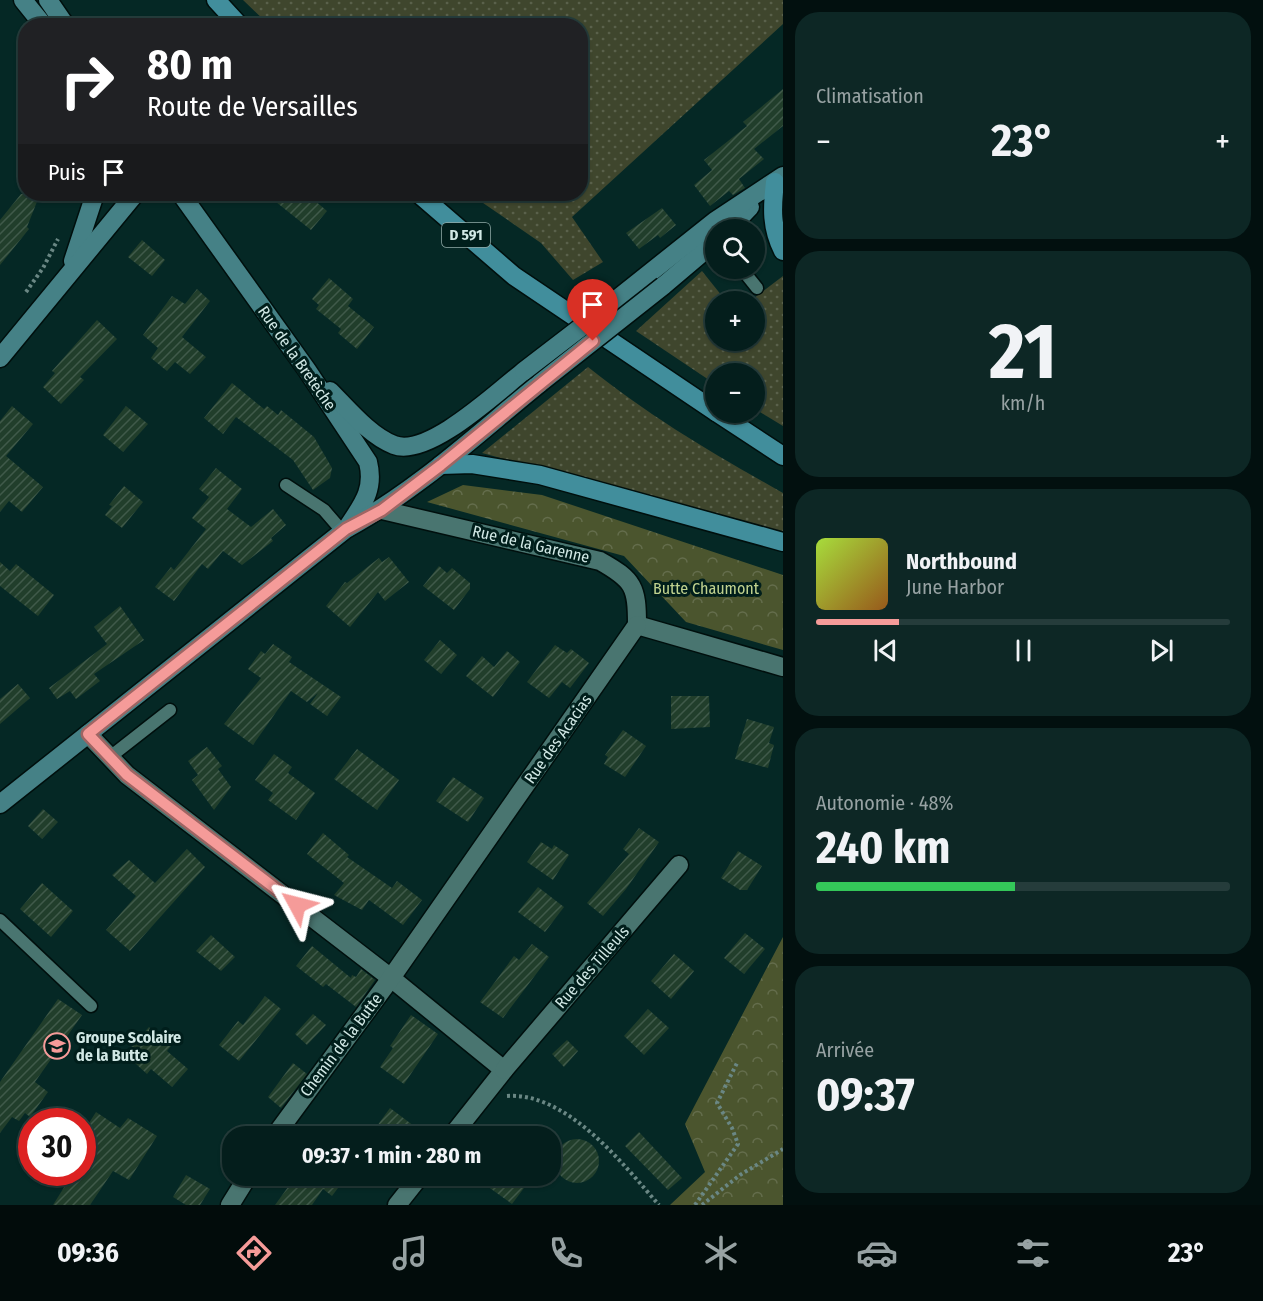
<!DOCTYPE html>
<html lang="fr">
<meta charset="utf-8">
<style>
body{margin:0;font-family:"Fira Sans Condensed",sans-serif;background:#0d2725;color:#f1f3f6;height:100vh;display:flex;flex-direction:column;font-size:22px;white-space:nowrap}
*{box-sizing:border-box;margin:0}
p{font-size:20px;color:#97a2a3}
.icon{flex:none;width:33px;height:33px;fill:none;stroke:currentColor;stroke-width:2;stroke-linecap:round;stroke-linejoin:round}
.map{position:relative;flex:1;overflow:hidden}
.panel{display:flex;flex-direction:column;gap:12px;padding:12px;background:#02100f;width:480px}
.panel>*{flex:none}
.banner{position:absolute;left:18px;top:18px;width:570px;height:183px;border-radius:24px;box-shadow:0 2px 4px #0004,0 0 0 2px #253c3b;background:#202124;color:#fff;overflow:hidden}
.fabs{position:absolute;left:705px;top:219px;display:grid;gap:12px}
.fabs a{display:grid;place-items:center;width:60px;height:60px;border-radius:50%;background:#041e1c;box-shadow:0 2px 4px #0004,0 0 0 2px #253c3b;font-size:30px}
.speed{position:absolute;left:18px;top:1108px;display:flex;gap:12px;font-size:30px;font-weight:700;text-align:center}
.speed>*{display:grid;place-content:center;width:78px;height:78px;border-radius:50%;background:#041e1c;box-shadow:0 2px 4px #0004,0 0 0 2px #253c3b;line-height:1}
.speed .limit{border:9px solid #d22;background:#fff;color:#111}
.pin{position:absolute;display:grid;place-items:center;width:51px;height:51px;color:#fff;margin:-62px -26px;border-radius:50% 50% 50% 0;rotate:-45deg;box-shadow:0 0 6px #0007}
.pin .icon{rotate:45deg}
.me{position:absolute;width:66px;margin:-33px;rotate:308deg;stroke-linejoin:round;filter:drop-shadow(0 0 4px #0008)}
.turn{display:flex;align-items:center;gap:21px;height:126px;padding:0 30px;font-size:27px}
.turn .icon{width:78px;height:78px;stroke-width:2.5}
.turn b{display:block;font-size:42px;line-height:51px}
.then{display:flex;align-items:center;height:57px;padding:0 30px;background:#0003;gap:12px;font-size:22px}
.big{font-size:45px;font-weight:700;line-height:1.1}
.panel .card{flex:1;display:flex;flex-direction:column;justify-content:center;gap:9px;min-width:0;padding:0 21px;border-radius:24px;background:#0d2725}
.panel .dial{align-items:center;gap:0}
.dial b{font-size:78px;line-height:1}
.song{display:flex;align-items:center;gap:18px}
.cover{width:72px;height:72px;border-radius:9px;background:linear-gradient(135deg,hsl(80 70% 55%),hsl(30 70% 35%))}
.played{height:6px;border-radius:3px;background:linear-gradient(90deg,#f59b99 20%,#253c3b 20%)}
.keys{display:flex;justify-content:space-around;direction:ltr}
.heat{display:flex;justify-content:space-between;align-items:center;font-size:33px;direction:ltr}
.charge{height:9px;border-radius:4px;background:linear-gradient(90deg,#34c759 48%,#253c3b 0)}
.trip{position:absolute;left:222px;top:1126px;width:339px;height:60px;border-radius:24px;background:#041e1c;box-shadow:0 2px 4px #0004,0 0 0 2px #253c3b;font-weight:700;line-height:60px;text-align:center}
.dock{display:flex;height:96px;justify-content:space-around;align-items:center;background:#020c0b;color:#97a2a3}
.dock .icon{width:42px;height:42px}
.dock .current{color:#f59b99}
.dock b{font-size:27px;color:#f1f3f6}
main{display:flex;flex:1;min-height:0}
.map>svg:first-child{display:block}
.grass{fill:url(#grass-dots)}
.forest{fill:url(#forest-crowns)}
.building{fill:url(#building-hatch)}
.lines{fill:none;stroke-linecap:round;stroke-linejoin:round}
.lane-casing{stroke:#000f0d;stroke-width:15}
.street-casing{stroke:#000f0d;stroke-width:21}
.secondary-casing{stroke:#000f0d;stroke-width:21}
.primary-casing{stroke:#000f0d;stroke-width:21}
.path{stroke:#6a8784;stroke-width:4;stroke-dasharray:3 3;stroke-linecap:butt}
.lane{stroke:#497570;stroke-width:12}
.street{stroke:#497570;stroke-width:18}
.secondary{stroke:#458186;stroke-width:18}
.primary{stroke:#418e9c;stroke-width:18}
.secondary-bridge-casing{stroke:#000f0d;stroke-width:21;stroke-linecap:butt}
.secondary-bridge{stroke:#458186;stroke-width:18}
.route-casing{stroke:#9f6563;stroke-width:15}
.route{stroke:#f59b99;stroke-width:10}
.labels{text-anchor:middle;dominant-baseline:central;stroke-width:6;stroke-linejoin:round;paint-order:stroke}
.shield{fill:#001e1b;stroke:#92aba8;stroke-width:1.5}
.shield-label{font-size:15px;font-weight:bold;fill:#d1e8e5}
.street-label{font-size:16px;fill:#d1e8e5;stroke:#001e1b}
.park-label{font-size:16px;fill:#c0d28f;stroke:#001e1b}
.poi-label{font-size:16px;font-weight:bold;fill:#d1e8e5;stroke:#001e1b;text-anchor:start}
</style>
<main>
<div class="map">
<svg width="783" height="1205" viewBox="0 0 783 1205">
<defs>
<pattern id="grass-dots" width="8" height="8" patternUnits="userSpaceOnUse" patternTransform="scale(1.5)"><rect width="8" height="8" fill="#3f462d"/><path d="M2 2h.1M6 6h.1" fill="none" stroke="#5a614b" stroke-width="1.8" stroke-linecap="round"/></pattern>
<pattern id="forest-crowns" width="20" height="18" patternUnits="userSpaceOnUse" patternTransform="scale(1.5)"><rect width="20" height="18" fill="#4b552e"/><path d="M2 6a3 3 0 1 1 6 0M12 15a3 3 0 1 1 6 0" fill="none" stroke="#646d4c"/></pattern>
<pattern id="building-hatch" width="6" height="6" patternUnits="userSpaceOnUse" patternTransform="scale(1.5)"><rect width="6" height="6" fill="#213e2b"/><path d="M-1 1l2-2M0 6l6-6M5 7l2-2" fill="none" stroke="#405a4a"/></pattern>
</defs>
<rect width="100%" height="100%" fill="#052825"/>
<g class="grass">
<polygon points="243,0 783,0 783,24 572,217 603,262 573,280 541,243 470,194 580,194 580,26 269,25"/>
<polygon points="702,271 726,301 716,302 716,340 754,340 754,302 750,301 783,276 783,426 755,409 754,374 716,374 715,384 636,331"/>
<path d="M588,367C652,418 712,453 783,493V534L482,453Z"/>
</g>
<g class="forest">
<polygon points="463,485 542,495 783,575 783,650 686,622 624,556 427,502"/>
<polygon points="783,937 783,1205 670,1205 705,1172 685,1124"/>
</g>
<g class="building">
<polygon points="783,89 783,126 754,149 764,159 739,179 745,188 733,195 729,191 710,206 694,185 712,170 704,160 747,126 743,122"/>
<polygon points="21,194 40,194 27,227 29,229 0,265 0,220"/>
<polygon points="266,194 307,194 327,211 311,230"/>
<polygon points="662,208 676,225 660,238 658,235 639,249 626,233"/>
<polygon points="142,240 165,260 152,276 128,257"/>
<polygon points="329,278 353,299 348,306 374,327 357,349 338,333 341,329 316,309 319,305 312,299"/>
<polygon points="197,289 210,301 182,337 206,357 190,374 175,362 167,371 151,358 158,348 143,335 172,296 185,304"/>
<polygon points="97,320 117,339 80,377 84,380 61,404 43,387 55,373 52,371"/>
<polygon points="232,383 264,409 267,406 278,415 281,410 314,437 332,468 330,478 313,490 293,460 236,417 223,434 204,418"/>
<polygon points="12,406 33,424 6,456 43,487 22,512 9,501 0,512 0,421"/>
<polygon points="126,406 148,424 123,452 103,435"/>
<polygon points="216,468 242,489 227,509 251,527 273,509 286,525 271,538 273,541 242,565 223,551 208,569 202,564 174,601 155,587 171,567 174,570 206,529 192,518 209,497 199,489"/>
<polygon points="124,486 143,502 122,528 105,515 112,506 109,505"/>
<polygon points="389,557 409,582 385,601 378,592 350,627 326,606 345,582 347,583 379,558 382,562"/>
<polygon points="0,562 10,571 16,564 54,595 38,616 0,586"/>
<polygon points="439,566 447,573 452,568 470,583 470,589 454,610 423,586"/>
<polygon points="120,606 144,640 94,674 100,681 76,699 70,691 57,699 49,688 107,644 94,627"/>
<polygon points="440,640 457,655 441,674 424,660"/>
<polygon points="273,644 292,657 289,662 341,697 327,716 310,704 318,693 307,702 291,691 253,745 224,724 261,678 248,669 261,651 265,654"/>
<polygon points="555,645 567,653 571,649 589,663 570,688 562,682 549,698 527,682"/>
<polygon points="507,651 520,662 493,697 466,676 482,656 494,667"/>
<polygon points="18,684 30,698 0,724 0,699"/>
<polygon points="671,696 709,696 710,727 671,729"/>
<polygon points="747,719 774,727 769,743 774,745 768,768 735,759"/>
<polygon points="623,730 646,746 625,777 604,764 608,757 605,755"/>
<polygon points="207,747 222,766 218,769 231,787 214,810 192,780 198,775 188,761"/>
<polygon points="357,749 399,780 377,810 334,779"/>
<polygon points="274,754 292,767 288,773 315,793 296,820 268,800 273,793 255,780"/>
<polygon points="453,777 484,798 468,822 436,801"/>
<polygon points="43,809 58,822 42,839 28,826"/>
<polygon points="639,828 659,842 626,889 603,916 587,903 629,854 623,849"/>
<polygon points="323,833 349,855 347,857 392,888 397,881 422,900 403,925 369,900 362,910 334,895 344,883 307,854"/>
<polygon points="541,842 552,849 554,845 569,855 553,880 527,862"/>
<polygon points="187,849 205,867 130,951 106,930 136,896 112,875 129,860 155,883"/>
<polygon points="738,851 762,866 747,890 740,890 721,878"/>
<polygon points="42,883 73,911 51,937 20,909"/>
<polygon points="538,887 564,907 545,932 518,912"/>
<polygon points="745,933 765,949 744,974 724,958"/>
<polygon points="211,935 235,957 221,971 196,951"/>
<polygon points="532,944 549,957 503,1018 480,1002 514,956 519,960"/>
<polygon points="312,946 351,978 352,975 356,977 361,969 375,980 356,1007 326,984 323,987 296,966"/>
<polygon points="674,954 694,971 671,999 651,981"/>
<polygon points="265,996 281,1009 239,1061 219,1045 238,1021 243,1025"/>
<polygon points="58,999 82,1015 35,1082 48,1092 30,1117 25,1113 19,1121 12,1117 0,1133 0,1082"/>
<polygon points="648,1009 669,1028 644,1055 624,1036"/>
<polygon points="313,1014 326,1025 307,1045 295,1034"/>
<polygon points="411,1015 438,1034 404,1084 380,1067 393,1048 390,1046"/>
<polygon points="149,1027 171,1046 167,1051 188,1069 172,1087 151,1069 147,1074 125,1054"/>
<polygon points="567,1040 578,1051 564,1067 552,1054"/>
<polygon points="293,1063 307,1074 281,1108 268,1097"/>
<polygon points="390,1108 414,1126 405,1137 369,1137"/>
<polygon points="96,1112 120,1128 128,1118 157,1136 129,1180 113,1171 90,1205 53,1205 73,1173 82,1173 82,1134"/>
<polygon points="639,1132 682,1178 668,1190 625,1146"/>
<circle cx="577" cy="1161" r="22"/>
<polygon points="186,1175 210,1189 200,1205 186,1205 173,1197"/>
<polygon points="296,1176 347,1176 332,1196 323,1189 312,1205 275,1205"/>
<polygon points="473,1176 533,1176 512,1204"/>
</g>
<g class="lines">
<g class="lane-casing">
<g id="lane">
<polyline points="741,268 757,288"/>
<polyline points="286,485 324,510 343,532"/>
<polyline points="110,757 170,710"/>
<polyline points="0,920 91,1006"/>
</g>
</g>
<g class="street-casing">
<g id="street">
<path d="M382,510L600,561C634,580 637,587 637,625"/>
<polyline points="637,625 783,667"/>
<polyline points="88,734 127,775 391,978 504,1070 451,1137"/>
<polyline points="504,1070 679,865"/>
<polyline points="274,1137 391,978 637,625"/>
<polyline points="230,1205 248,1176"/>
<polyline points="397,1205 420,1176"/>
</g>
</g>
<g class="secondary-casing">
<g id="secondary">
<polyline points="23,0 44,26"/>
<polyline points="48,0 66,26"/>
<path d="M181,194L307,370L368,462C375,490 362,505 347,528"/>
<polyline points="728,230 750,207"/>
<polyline points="73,261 95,194"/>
<polyline points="663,286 716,241"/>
<polyline points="597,315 715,221 783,176"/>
<polyline points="0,358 135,194"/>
<path d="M330,391C348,409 370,436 394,445C428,458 497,392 524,371"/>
<path d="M0,804L346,529C418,490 477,434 540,383"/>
</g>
</g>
<g class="primary-casing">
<g id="primary">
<polyline points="216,0 240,26"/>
<path d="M775,182C772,208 771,228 783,251"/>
<polyline points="419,194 514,276 716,412"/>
<polyline points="716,412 783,456"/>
<polyline points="441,465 472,464 540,475 783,542"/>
</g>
</g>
<g class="path">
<polyline points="26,292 43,268 58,239"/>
<path d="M507,1096C567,1092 622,1163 659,1205"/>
<polyline points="695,1205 738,1144 732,1128 717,1103 737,1063"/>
<polyline points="702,1205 740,1175 783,1149"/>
</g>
<use href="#lane" class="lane"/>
<use href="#street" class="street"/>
<use href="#secondary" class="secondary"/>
<use href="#primary" class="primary"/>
<g class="secondary-bridge-casing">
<g id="secondary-bridge">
<polyline points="524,371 597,315"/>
<polyline points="540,383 663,286"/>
</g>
</g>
<use href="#secondary-bridge" class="secondary-bridge"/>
</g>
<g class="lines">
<g class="route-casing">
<polyline id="route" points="297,905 127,775 88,734 346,529 382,510 441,465 593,341"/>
</g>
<use href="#route" class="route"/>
</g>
<defs>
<g id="school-ring" transform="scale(1.35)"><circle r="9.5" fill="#001e1b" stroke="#f59b99" stroke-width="1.5"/><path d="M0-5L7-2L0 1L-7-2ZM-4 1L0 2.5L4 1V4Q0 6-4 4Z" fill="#f59b99"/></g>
</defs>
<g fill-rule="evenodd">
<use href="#school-ring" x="57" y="1046"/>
</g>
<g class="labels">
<rect class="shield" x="442" y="223" width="48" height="24" rx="4.5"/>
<g class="shield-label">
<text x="466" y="235">D 591</text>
</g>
<g class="street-label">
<text transform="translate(297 358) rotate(55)">Rue de la Bretèche</text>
<text transform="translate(531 544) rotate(13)">Rue de la Garenne</text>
<text transform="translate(558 739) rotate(-55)">Rue des Acacias</text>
<text transform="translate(592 967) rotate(-49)">Rue des Tilleuls</text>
<text transform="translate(341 1045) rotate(-53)">Chemin de la Butte</text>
</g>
<g class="park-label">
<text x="706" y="588">Butte Chaumont</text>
</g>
<g class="poi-label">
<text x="76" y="1037">Groupe Scolaire<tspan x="76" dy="18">de la Butte</tspan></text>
</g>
</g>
</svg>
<div class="fabs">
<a><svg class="icon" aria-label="search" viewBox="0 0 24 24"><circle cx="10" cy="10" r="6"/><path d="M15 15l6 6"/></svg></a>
<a>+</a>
<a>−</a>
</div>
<div class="speed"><div class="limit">30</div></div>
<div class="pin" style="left:593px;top:341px;background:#d93025"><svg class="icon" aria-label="arrive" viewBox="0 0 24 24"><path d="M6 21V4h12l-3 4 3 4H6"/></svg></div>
<svg class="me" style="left:297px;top:905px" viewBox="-20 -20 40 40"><path d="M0-17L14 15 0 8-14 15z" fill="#f59b99" stroke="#fff" stroke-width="4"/></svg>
<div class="trip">09:37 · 1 min · 280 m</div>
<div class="banner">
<div class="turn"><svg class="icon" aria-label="right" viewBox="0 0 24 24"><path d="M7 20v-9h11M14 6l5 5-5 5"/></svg><div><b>80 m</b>Route de Versailles</div></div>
<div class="then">Puis<svg class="icon" aria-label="arrive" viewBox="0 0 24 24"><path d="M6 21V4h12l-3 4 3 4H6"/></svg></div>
</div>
</div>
<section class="panel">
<div class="card"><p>Climatisation</p>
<div class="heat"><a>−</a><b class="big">23°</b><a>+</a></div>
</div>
<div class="card dial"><b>21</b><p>km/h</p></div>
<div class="card">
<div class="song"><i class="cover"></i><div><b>Northbound</b><p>June Harbor</p></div></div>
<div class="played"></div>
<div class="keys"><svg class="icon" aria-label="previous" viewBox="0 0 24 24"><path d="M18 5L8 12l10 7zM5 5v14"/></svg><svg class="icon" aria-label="pause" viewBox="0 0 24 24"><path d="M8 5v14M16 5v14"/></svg><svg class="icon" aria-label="next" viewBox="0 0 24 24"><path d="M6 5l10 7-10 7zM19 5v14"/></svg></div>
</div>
<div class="card"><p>Autonomie · 48%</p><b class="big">240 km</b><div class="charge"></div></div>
<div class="card"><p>Arrivée</p><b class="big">09:37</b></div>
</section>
</main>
<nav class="dock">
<b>09:36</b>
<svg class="icon current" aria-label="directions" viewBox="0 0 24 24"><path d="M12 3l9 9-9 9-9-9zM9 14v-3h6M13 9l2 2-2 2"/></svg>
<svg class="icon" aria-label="music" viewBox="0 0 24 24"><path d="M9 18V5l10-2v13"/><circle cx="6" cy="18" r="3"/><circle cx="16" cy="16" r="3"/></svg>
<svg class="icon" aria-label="phone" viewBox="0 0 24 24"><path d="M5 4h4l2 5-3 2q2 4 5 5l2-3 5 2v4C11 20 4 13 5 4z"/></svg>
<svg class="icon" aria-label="climate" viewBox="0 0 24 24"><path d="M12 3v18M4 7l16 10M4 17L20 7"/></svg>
<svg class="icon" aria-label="car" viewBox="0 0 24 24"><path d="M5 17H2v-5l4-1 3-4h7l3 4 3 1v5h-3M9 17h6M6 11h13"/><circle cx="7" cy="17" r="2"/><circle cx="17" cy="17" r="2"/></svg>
<svg class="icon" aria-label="filters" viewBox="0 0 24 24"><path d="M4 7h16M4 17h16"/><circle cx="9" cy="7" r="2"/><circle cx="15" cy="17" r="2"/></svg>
<b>23°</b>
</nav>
